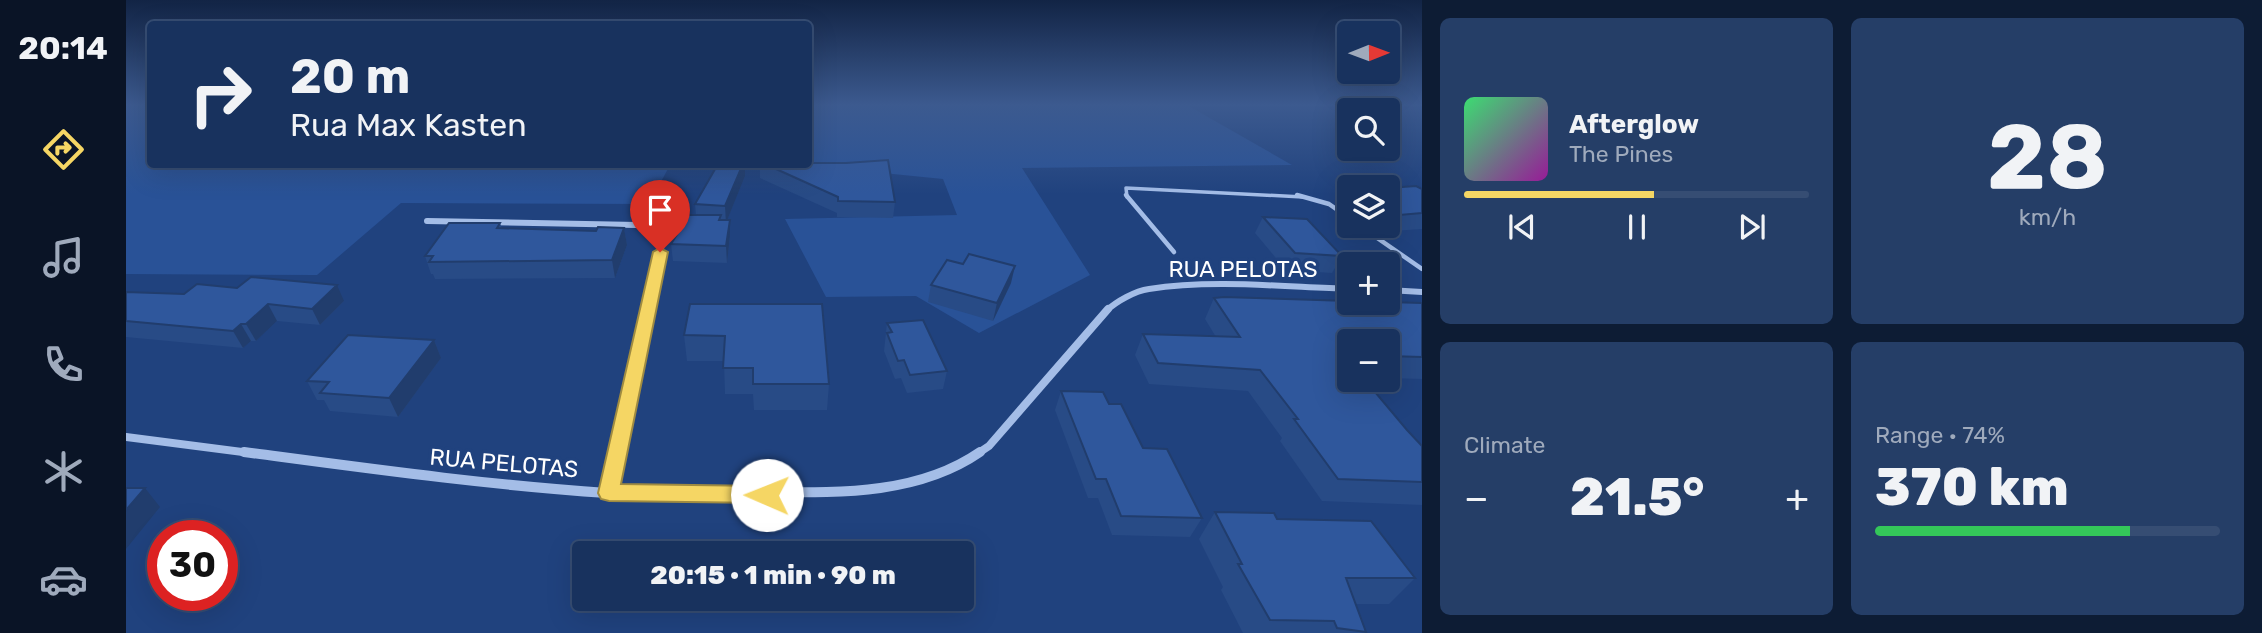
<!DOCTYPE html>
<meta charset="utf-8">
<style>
body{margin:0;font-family:Rubik,sans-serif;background:#253e67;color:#f1f3f6;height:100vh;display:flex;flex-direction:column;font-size:26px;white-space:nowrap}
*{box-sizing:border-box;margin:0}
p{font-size:23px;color:#9faabc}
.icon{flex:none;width:38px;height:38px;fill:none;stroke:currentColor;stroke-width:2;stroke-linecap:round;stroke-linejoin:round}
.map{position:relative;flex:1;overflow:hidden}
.side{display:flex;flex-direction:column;gap:18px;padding:18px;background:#0d1c34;width:840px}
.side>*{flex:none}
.banner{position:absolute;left:21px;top:21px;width:665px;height:147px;border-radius:7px;box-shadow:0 7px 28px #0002,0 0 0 2px #364d73;background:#18325e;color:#f1f3f6;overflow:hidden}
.needle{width:46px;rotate:89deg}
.buttons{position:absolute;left:1211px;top:21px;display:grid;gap:14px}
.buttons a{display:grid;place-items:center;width:63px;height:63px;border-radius:7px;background:#18325e;box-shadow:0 7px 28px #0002,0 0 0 2px #364d73;font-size:35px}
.speed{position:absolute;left:21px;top:520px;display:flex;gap:14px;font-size:35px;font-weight:700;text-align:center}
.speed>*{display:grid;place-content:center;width:91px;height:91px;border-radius:50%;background:#18325e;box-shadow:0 7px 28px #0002,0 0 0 2px #364d73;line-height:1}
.speed .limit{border:10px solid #d22;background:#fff;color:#111}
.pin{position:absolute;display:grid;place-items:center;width:60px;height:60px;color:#fff;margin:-72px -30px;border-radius:50% 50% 50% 0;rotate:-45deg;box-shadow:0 0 7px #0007}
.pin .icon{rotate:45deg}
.me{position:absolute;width:77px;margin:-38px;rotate:271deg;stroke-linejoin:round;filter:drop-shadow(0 0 5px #0008)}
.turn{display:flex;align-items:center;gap:24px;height:147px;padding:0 28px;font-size:32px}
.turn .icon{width:91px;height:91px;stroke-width:2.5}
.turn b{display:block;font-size:49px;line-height:60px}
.big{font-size:52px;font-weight:800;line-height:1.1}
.side .card{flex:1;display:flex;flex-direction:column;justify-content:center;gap:10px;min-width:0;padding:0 24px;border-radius:10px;background:#253e67}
.side .dial{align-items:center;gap:0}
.dial b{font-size:91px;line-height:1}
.song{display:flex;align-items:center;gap:21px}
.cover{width:84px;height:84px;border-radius:10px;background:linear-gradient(135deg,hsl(140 70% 55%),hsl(300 70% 35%))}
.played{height:7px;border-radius:4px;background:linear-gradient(90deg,#f5d664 55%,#364d73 55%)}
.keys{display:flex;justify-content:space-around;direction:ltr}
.heat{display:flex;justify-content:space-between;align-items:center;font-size:38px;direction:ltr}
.charge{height:10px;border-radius:5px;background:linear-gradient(90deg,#34c759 74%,#364d73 0)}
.side .tiles{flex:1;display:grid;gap:18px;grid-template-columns:repeat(2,1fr)}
.trip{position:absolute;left:446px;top:541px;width:402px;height:70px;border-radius:7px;background:#18325e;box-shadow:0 7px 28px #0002,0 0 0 2px #364d73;font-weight:800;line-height:70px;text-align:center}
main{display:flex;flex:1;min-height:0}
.menu{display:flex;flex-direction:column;width:126px;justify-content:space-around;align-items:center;background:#0a1426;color:#9faabc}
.menu .icon{width:49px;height:49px}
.menu .on{color:#f5d664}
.menu b{font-size:32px;color:#f1f3f6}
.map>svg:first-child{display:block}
.green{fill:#295297}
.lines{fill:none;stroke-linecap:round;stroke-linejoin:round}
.lane-far1{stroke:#a4bde7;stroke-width:3.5}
.lane{stroke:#a4bde7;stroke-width:4.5}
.street-far2{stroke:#a4bde7;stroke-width:6}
.street-far1{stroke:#a4bde7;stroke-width:8}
.street{stroke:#a4bde7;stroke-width:10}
.wall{fill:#284b86}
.shaded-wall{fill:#213d6d}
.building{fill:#2f579c;stroke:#213d6d;stroke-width:2}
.route{fill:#f5d664;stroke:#9f8b41;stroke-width:2}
.labels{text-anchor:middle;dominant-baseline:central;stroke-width:7;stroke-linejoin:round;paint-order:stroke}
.street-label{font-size:23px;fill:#fff;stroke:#20427e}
</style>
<main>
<nav class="menu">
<b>20:14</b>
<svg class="icon on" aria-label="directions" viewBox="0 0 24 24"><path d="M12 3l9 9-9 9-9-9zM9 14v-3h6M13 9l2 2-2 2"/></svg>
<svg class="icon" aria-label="music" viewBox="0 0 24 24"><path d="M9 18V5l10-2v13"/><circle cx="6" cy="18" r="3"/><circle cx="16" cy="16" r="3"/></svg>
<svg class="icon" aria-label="phone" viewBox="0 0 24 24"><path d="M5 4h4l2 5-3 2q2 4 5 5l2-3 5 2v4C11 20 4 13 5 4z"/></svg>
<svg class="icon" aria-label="climate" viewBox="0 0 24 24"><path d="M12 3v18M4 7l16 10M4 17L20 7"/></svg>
<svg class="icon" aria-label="car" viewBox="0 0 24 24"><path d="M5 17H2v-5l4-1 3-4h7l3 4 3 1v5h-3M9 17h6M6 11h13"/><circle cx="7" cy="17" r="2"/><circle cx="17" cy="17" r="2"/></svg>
</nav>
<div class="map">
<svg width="1296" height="633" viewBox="0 0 1296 633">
<rect width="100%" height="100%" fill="#20427e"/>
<g class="green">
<polygon points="0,105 24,105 24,164 544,165 523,204 275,203 191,275 0,274"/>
<polygon points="683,105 1061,105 1166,165 896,168 964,275 853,333 790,296 700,297 659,219 831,215 817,179 677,165 682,164"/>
</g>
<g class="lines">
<polyline class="lane-far1" points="1001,197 1000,188 1177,197"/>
<g class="lane">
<polyline points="1000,195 1048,252"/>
<polyline points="1171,195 1203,204 1223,218"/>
<polyline points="1234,226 1296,269"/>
</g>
<g class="street-far2">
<polyline points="301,221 563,226"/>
<polyline points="1262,290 1296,292"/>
<polyline points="522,311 540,225"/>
<path d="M980,311C991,301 1009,291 1023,289C1086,279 1159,287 1223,289"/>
</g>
<g class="street-far1">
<polyline points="0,437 132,454"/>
<polyline points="491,454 522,309"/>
<polyline points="851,454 863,446 982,309"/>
</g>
<g class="street">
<path d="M118,452C239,468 360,485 481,493C527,496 573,493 619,492C698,492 786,499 854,452"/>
<polyline points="483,493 492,452"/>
</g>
</g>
<g class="wall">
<polygon points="634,164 682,164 769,202 767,218 711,217 711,213 634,178"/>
<polygon points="619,176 601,220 604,220 604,236 601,263 547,261 545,244 570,215 569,204"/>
<polygon points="1262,188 1296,189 1296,229 1252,232 1242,226 1262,226"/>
<polygon points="1223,191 1223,212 1215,206"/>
<polygon points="1137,217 1216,256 1206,273 1160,270 1129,233"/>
<polygon points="374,223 376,229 470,231 498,228 501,245 489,278 309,279 307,274 305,274 299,256"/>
<polygon points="885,283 867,321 802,302 805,285"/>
<polygon points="111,288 218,301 194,325 151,321 130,341 125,341 117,348 0,337 0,292 58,294"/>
<polygon points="1088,298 1296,303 1296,379 1262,378 1262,341 1223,341 1223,380 1281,430 1296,446 1296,505 1196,501 1154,441 1156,438 1122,391 1023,384 1009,355 1017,334 1090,337 1079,319"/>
<polygon points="564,304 703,384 701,410 628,410 627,394 599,394 598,361 561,361 558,335"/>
<polygon points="761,323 821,371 817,389 781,393 775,378 769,379 758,351"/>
<polygon points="308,340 315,358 272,417 204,411 198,400 191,400 181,381"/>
<polygon points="935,391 983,404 1017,448 1076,518 1064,537 986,535 972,498 962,498 929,410"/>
<polygon points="1089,512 1151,519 1289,578 1263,604 1230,604 1240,633 1117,633 1095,590 1097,587 1073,539"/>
</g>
<g class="shaded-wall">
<polygon points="617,164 619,164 619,176 600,223 599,206"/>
<polygon points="604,220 604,236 601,263 600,246"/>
<polygon points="498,228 501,245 489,278 486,260"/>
<polygon points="889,266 885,283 867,321 871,303"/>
<polygon points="211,285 218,301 194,325 186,309"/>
<polygon points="142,304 151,321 130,341 120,324"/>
<polygon points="115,324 125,341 117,348 107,331"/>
<polygon points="308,340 315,358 272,417 263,398"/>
<polygon points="19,488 34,507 0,549 0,510"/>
</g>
<g class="building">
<polygon points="762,160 769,202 712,201 712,197 639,164 682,164 682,163 720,163"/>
<polygon points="592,164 617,164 599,206 569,204"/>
<polygon points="1290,186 1296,189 1296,213 1262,216 1262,188"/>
<polygon points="563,215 595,215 593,220 604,220 600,246 545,244"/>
<polygon points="1137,217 1181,219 1216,256 1169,253"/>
<polygon points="323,223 374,223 371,228 470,231 472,227 498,228 486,260 303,262 307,256 299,256"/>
<polygon points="843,254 889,266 871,303 805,285 821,260 837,264"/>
<polygon points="125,277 211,285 186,309 142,304 120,324 115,324 107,331 0,321 0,292 58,294 71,284 111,288"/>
<polygon points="1098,297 1223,301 1223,303 1262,303 1262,302 1296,303 1296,357 1262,356 1262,341 1223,341 1223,355 1218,355 1223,361 1223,380 1239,380 1281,430 1296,446 1296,482 1212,479 1168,419 1172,419 1134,370 1032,363 1017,334 1114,337 1088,298"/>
<polygon points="564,304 696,304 703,384 627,384 627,368 597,368 599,336 558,335"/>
<polygon points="797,320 821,371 784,375 778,360 772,361 761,333 766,332 761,323"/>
<polygon points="222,335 308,340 263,398 194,393 203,382 181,381"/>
<polygon points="935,391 977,392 983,404 995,404 1017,448 1041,449 1076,518 995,516 980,479 970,479"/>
<polygon points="0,488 19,488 0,510"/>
<polygon points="1089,512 1148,513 1151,519 1245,521 1289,578 1220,578 1240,632 1211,628 1208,621 1144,620 1112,564 1116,564"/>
</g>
<linearGradient id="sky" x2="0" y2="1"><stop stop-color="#122445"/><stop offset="0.54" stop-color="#3c5a8f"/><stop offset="1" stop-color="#3c5a8f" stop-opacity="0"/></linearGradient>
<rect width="1296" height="194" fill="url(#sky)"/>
<polygon class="route" points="534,248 542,252 495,484 641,486 649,489 652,495 649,501 641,503 483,501 475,499 472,493 527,252"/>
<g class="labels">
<g class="street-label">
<text x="1117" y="269">RUA PELOTAS</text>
<text transform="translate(378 463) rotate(5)">RUA PELOTAS</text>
</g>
</g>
</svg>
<div class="buttons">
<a><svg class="needle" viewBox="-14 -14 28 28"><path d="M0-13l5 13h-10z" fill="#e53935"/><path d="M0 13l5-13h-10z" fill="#9faabc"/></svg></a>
<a><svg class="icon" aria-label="search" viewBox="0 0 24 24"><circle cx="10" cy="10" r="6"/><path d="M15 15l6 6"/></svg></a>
<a><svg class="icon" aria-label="layers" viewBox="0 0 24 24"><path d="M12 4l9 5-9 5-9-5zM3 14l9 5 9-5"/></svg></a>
<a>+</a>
<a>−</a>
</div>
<div class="speed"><div class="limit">30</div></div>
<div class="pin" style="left:534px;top:252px;background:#d93025"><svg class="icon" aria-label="arrive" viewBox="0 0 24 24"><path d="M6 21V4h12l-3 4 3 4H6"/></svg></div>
<svg class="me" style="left:641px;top:495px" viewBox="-20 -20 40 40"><circle r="19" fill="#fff"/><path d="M0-13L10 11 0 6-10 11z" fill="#f5d664"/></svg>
<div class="trip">20:15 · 1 min · 90 m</div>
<div class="banner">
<div class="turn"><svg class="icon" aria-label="right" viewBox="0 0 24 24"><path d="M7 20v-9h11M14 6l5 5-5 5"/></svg><div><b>20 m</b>Rua Max Kasten</div></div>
</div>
</div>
<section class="side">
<div class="tiles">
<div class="card">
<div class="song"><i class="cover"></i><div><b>Afterglow</b><p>The Pines</p></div></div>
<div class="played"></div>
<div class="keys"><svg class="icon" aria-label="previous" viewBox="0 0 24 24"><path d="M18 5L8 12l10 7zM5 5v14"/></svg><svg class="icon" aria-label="pause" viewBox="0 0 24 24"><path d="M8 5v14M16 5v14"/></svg><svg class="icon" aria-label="next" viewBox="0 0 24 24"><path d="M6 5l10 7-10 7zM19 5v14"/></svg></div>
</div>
<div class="card dial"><b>28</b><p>km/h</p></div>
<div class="card"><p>Climate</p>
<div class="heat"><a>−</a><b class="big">21.5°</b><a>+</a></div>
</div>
<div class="card"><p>Range · 74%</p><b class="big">370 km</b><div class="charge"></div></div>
</div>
</section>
</main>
